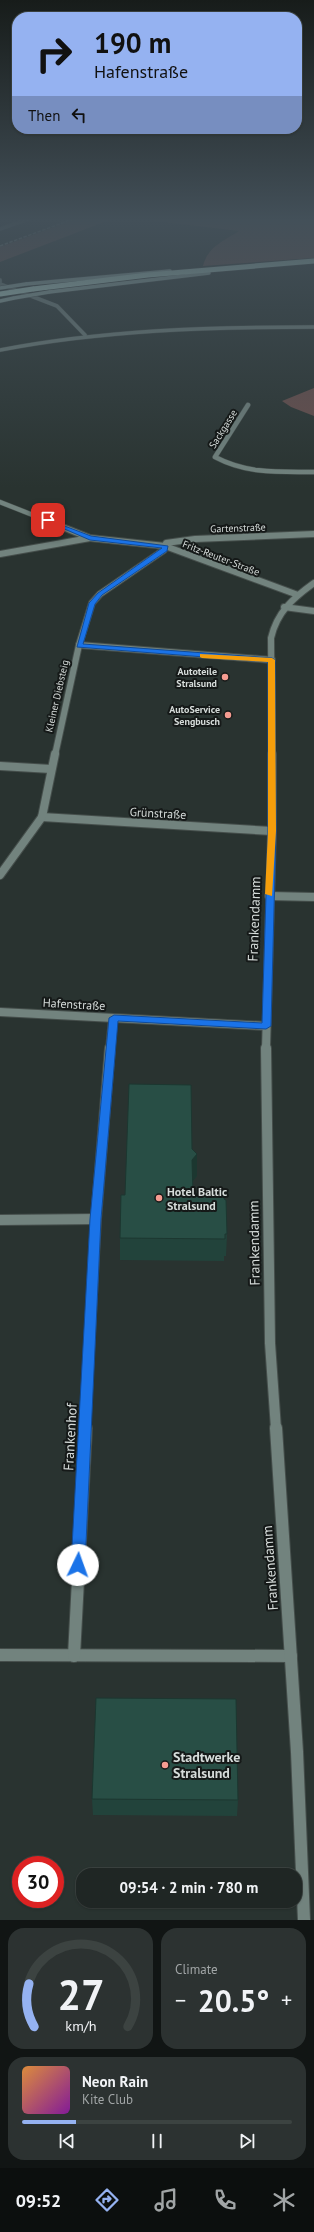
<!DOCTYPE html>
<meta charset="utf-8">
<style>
body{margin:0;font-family:"PT Sans",sans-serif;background:#2c3231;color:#f1f3f6;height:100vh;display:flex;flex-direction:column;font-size:15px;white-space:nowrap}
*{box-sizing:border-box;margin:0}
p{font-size:13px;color:#a1a5a6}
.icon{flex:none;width:22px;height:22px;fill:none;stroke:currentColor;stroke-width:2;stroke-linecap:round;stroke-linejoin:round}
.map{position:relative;height:1920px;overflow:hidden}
.drawer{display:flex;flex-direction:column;gap:8px;padding:8px;background:#111514;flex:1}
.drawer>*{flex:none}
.hud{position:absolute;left:12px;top:12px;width:290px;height:122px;border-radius:16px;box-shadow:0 1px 3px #0004,0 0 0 1px #3c4341;background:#95b2f1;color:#111;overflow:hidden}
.speed{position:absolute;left:12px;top:1856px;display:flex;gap:8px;font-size:20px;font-weight:700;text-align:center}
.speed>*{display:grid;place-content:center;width:52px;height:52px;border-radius:50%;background:#1f2624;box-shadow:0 1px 3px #0004,0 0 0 1px #3c4341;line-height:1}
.speed .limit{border:6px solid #d22;background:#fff;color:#111}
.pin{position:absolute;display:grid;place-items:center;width:34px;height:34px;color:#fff;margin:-17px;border-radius:8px;box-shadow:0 2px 6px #0006}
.me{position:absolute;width:44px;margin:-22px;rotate:3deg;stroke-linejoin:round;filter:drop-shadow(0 0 3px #0008)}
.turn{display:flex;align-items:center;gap:14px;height:84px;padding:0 16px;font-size:18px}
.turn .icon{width:52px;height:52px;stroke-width:2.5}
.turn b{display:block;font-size:28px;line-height:34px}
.then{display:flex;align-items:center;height:38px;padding:0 16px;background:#0003;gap:8px;font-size:15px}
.big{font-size:30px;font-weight:700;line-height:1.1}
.drawer .tile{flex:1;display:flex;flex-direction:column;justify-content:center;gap:6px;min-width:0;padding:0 14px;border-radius:16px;background:#2c3231}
.drawer .dial{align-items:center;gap:0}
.dial svg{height:104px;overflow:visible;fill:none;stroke:#3c4341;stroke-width:7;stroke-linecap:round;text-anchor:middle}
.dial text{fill:#f1f3f6;stroke:none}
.song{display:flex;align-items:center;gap:12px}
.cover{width:48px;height:48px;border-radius:6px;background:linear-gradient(135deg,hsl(30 70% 55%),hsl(290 70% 35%))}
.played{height:4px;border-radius:2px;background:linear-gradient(90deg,#95b2f1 20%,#3c4341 20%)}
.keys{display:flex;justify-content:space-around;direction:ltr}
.heat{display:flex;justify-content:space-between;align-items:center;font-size:22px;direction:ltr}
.drawer .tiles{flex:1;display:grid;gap:8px;grid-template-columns:1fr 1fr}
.tile:last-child{grid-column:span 2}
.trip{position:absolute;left:76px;top:1868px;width:226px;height:40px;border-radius:16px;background:#1f2624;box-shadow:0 1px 3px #0004,0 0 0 1px #3c4341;font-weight:700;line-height:40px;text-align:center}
.menu{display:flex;height:64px;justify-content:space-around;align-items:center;background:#0c0f0e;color:#a1a5a6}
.menu .icon{width:28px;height:28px}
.menu .on{color:#95b2f1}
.menu b{font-size:18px;color:#f1f3f6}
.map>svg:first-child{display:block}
.green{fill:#694e4b}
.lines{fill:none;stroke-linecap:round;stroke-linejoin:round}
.minor-far5-casing{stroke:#454e4b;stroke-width:4.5}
.minor-far4-casing{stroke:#454e4b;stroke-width:5.5}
.minor-far3-casing{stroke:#454e4b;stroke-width:8}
.minor-far2-casing{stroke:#454e4b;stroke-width:10}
.minor-far1-casing{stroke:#454e4b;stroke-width:12}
.minor-casing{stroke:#454e4b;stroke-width:14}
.tertiary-far4-casing{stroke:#454e4b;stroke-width:4.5}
.tertiary-far3-casing{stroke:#454e4b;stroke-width:8}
.tertiary-far2-casing{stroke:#454e4b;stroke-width:10}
.tertiary-far1-casing{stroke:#454e4b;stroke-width:12}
.tertiary-casing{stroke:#454e4b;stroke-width:14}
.secondary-casing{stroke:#454e4b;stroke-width:4.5}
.trunk-casing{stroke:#454e4b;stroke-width:6}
.minor-far5{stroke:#72837e;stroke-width:3.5}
.minor-far4{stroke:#72837e;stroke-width:4.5}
.minor-far3{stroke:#72837e;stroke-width:6}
.minor-far2{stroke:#72837e;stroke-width:8}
.minor-far1{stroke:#72837e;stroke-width:10}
.minor{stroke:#72837e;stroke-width:12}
.tertiary-far4{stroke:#72837e;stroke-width:3.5}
.tertiary-far3{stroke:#72837e;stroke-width:6}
.tertiary-far2{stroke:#72837e;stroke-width:8}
.tertiary-far1{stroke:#72837e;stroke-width:10}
.tertiary{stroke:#72837e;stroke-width:12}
.secondary{stroke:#97b2ab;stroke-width:3.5}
.trunk{stroke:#c0e8dc;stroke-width:5}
.rail{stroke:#89918f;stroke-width:1.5;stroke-dasharray:3.5 1.5;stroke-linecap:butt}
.secondary-bridge-casing{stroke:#454e4b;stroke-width:4.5;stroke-linecap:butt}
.trunk-bridge-casing{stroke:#454e4b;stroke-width:6;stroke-linecap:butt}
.secondary-bridge{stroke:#97b2ab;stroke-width:3.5}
.trunk-bridge{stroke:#c0e8dc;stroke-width:5}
.wall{fill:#22433b}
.shaded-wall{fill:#1c3730}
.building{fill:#284e45;stroke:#1c3730}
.route{fill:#1a73e8;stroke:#114b97}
.slow{fill:#f59e0b}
.poi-dot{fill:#f59c91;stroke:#151918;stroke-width:1.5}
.labels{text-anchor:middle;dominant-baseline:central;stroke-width:4;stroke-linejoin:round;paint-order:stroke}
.far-street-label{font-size:10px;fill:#d6dcda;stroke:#151918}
.far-poi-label{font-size:10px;font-weight:bold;fill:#d6dcda;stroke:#151918;text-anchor:end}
.street-label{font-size:12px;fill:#d6dcda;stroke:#151918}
.poi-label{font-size:12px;font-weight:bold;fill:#d6dcda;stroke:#151918;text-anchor:start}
.near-street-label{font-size:14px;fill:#d6dcda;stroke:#151918}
.near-poi-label{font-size:14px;font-weight:bold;fill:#d6dcda;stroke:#151918;text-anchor:start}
</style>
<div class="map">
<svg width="314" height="1920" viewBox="0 0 314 1920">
<rect width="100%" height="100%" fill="#293330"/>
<g class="green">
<polygon points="76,219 112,219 0,262 0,247"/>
<path d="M139,219H314V258L203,266C208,246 224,241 239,231Z"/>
<polygon points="314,388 314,416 291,407 282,401"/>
</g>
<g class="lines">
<g class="minor-far5-casing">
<g id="minor-far5">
<polyline points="0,229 28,219"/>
<polyline points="0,280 0,282"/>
</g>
</g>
<g class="minor-far4-casing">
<g id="minor-far4">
<path d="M248,405L215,457C247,474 279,472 314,472"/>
<polyline points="0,502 68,529"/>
</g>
</g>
<g class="minor-far3-casing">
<g id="minor-far3">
<polyline points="65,528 90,538 165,546 298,595"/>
<polyline points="0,554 90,538"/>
<polyline points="284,607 314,611"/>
<polyline points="79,645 272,660"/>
<polyline points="55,755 79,645 92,603 100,594 164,550 166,543 195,539 314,534"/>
</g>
</g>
<g class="minor-far2-casing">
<g id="minor-far2">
<polyline points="0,766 51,769"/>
<polyline points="42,817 272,831"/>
<polyline points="0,875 42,817 55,754"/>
<polyline points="269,896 314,897"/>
<polyline points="0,1012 266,1026"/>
<polyline points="110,1049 113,1018"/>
</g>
</g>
<g class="minor-far1-casing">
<g id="minor-far1">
<polyline points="0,1220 96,1219"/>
<polyline points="85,1429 96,1219 110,1048"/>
</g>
</g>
<g class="minor-casing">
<g id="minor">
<polyline points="0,1655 291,1656"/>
<polyline points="74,1656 86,1428"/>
</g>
</g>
<g class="tertiary-far4-casing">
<g id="tertiary-far4">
<polyline points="0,284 57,306 85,335"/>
<path d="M0,350C104,330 208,327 314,327"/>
</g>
</g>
<g class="tertiary-far3-casing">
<path id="tertiary-far3" d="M272,755L271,638C277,612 293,598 314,583"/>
</g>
<g class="tertiary-far2-casing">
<polyline id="tertiary-far2" points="266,1049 272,831 272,754"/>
</g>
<g class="tertiary-far1-casing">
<polyline id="tertiary-far1" points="266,1048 270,1343 276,1429"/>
</g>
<g class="tertiary-casing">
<polyline id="tertiary" points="276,1428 297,1752 304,1920"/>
</g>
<g class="secondary-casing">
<g id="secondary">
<polyline points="26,284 170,271"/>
<polyline points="49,292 209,273"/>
<polyline points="0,301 14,298"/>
</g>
</g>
<g class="trunk-casing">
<polyline id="trunk" points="33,289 148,275 314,261"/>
</g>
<use href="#minor-far5" class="minor-far5"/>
<use href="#minor-far4" class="minor-far4"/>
<use href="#minor-far3" class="minor-far3"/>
<use href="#minor-far2" class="minor-far2"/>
<use href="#minor-far1" class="minor-far1"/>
<use href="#minor" class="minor"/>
<use href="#tertiary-far4" class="tertiary-far4"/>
<use href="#tertiary-far3" class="tertiary-far3"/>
<use href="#tertiary-far2" class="tertiary-far2"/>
<use href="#tertiary-far1" class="tertiary-far1"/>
<use href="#tertiary" class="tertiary"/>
<use href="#secondary" class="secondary"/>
<use href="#trunk" class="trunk"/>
<polyline class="rail" points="0,246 73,219"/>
<g class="secondary-bridge-casing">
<g id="secondary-bridge">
<polyline points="0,288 26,284"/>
<polyline points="14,298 49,292"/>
</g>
</g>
<g class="trunk-bridge-casing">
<polyline id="trunk-bridge" points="0,294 33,289"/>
</g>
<use href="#secondary-bridge" class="secondary-bridge"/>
<use href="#trunk-bridge" class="trunk-bridge"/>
</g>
<g class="wall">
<polygon points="192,1149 197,1154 197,1176 193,1181 193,1195 227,1234 226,1256 224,1256 224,1261 120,1260 120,1238 125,1195"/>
<polygon points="92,1799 238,1800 237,1816 93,1815"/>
</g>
<polygon class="shaded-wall" points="197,1154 197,1176 192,1182 192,1160"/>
<g class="building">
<polygon points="129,1084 191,1085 192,1149 197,1154 192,1160 193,1195 224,1196 224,1199 226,1200 227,1234 225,1234 225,1239 120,1238 121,1195 125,1195"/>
<polygon points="96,1698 236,1699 238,1800 92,1799"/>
</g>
<linearGradient id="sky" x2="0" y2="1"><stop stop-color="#171c1a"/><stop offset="0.45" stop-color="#435059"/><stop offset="1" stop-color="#435059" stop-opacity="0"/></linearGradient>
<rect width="314" height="488" fill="url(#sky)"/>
<polygon class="route" points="46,519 91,536 168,546 167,551 102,595 95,604 83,644 272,658 275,660 276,831 271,1026 266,1029 118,1021 101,1219 85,1565 83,1570 78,1571 73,1570 71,1565 90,1219 109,1018 114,1015 262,1023 268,831 268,662 77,647 89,603 98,593 162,548 90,540 46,521"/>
<polygon class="slow" points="200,654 272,658 275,660 276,831 272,896 265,894 268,831 268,662 202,658 200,657"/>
<g class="poi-dot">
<circle cx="225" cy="677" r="4"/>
<circle cx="228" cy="715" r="4"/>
<circle cx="159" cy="1198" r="4"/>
<circle cx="165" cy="1765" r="4"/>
</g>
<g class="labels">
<g class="far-street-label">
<text transform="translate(223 429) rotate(-58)">Sackgasse</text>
<text transform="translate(238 528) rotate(-2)">Gartenstraße</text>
<text transform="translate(221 558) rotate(21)">Fritz-Reuter-Straße</text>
<text transform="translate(57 696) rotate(-77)">Kleiner Diebsteig</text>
</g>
<g class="far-poi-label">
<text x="217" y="671">Autoteile<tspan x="217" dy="12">Stralsund</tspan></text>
<text x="220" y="709">AutoService<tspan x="220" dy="12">Sengbusch</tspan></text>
</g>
<g class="street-label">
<text transform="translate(158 813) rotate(3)">Grünstraße</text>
<text transform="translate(74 1004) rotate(3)">Hafenstraße</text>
</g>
<g class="poi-label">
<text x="167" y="1191">Hotel Baltic<tspan x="167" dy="14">Stralsund</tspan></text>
</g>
<g class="near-street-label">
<text transform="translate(254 919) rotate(-88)">Frankendamm</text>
<text transform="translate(254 1243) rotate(-91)">Frankendamm</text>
<text transform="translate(70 1437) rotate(-87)">Frankenhof</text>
<text transform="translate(270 1568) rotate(-94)">Frankendamm</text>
</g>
<g class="near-poi-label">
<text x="173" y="1757">Stadtwerke<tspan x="173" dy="16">Stralsund</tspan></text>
</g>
</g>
</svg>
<div class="speed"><div class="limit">30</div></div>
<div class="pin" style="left:48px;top:520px;background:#d93025"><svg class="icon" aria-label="arrive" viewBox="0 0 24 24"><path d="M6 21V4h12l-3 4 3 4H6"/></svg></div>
<svg class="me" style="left:78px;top:1565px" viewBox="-20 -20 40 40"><circle r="19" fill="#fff"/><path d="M0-13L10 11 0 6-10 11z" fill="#1a73e8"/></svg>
<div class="trip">09:54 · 2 min · 780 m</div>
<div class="hud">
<div class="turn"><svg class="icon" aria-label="right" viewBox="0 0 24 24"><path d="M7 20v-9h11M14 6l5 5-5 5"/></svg><div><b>190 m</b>Hafenstraße</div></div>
<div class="then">Then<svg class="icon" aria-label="left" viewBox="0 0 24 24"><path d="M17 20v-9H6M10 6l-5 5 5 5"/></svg></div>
</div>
</div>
<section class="drawer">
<div class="tiles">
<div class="tile dial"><svg viewBox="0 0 100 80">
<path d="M14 69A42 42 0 1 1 86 69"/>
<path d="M14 69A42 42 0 0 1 10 36" stroke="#95b2f1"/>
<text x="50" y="56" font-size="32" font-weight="700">27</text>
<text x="50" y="72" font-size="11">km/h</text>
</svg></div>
<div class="tile"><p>Climate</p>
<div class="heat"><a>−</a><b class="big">20.5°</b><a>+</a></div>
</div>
<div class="tile">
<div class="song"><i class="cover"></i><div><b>Neon Rain</b><p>Kite Club</p></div></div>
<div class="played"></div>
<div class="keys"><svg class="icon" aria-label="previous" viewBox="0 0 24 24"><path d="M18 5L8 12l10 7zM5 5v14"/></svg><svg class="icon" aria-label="pause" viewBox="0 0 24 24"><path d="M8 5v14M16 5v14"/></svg><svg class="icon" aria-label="next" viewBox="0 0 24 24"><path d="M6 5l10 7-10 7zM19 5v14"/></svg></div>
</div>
</div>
</section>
<nav class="menu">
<b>09:52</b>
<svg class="icon on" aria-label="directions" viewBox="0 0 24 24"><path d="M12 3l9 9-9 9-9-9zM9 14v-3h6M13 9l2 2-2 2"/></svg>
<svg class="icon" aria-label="music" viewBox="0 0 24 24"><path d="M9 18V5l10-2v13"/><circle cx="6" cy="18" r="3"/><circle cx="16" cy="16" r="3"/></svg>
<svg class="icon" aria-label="phone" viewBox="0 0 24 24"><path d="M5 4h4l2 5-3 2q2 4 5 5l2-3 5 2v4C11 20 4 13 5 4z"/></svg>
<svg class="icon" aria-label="climate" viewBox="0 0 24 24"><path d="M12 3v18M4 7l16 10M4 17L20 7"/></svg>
</nav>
